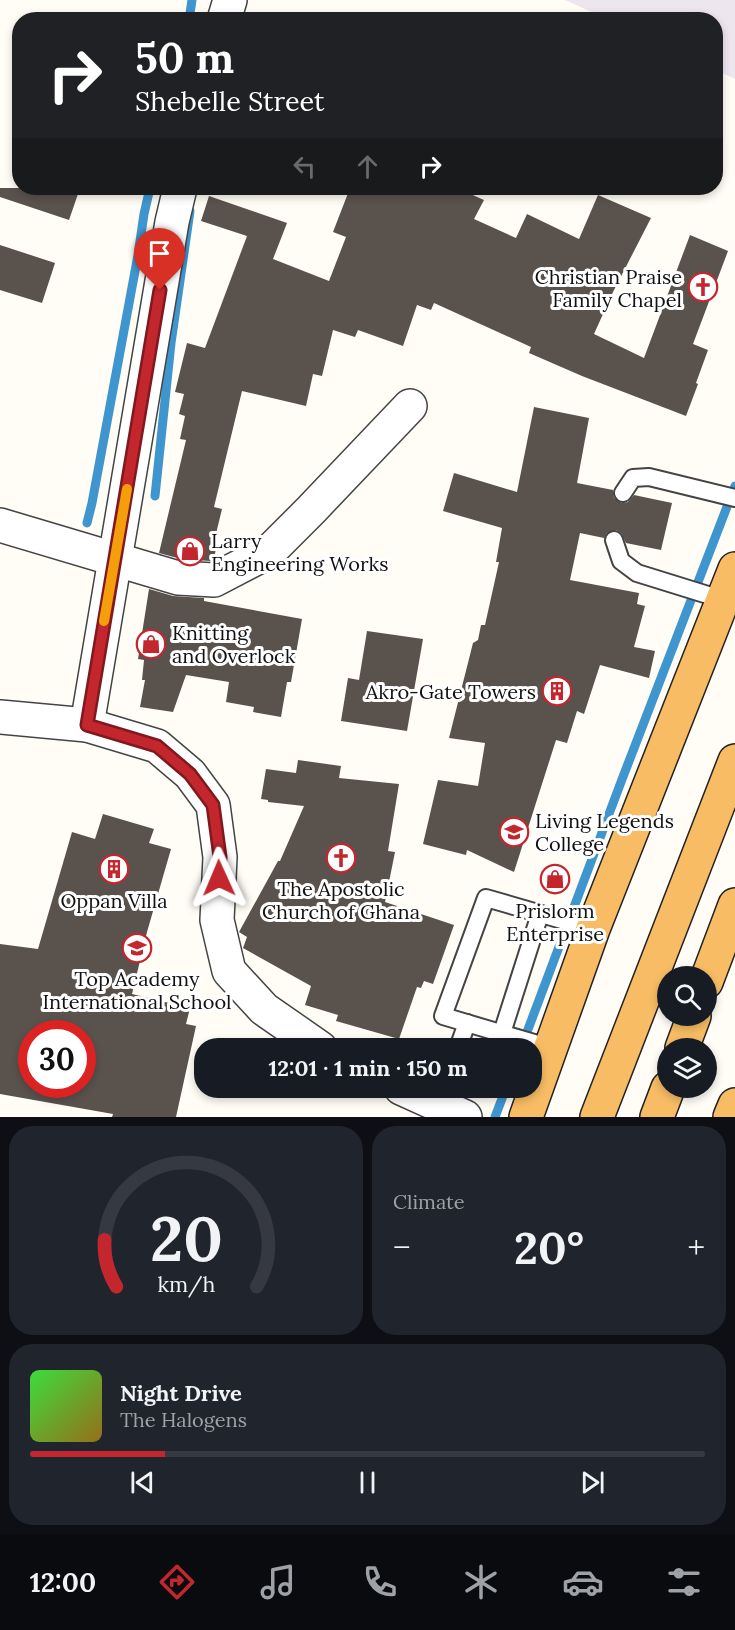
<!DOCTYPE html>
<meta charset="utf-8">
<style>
body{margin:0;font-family:Lora,serif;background:#20242c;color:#f1f3f6;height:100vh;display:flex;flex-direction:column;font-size:22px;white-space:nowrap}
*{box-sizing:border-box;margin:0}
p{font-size:20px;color:#9ea1a6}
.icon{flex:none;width:33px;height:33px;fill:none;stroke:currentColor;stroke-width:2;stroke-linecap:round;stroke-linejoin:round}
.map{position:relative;height:1117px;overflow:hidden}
.panel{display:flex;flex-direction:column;gap:9px;padding:9px;background:#0d0f14;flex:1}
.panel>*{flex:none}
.guide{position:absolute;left:12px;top:12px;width:711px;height:183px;border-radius:24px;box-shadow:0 3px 9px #0003;background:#202124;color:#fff;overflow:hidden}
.controls{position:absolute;left:657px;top:966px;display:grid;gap:12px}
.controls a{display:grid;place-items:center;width:60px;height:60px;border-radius:50%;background:#171b24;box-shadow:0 3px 9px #0003;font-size:30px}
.speed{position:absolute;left:18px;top:1020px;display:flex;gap:12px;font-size:30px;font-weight:700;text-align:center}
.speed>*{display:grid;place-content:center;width:78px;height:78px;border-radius:50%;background:#171b24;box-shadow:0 3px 9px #0003;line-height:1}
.speed .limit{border:9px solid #d22;background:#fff;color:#111}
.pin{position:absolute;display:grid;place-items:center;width:51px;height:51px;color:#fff;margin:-62px -26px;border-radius:50% 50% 50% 0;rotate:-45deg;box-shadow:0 0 6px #0007}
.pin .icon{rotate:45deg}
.me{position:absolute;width:66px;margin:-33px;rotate:359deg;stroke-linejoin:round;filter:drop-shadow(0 0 4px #0008)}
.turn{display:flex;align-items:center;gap:21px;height:126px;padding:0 24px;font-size:27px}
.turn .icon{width:78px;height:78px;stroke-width:2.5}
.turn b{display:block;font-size:42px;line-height:51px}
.lanes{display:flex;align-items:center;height:57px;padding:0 24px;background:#0003;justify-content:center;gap:30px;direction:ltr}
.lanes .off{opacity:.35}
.big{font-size:45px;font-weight:800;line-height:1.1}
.panel .widget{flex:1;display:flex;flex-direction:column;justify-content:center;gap:9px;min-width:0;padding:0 21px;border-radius:24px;background:#20242c}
.panel .dial{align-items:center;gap:0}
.dial svg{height:156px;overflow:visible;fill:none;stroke:#363941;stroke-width:7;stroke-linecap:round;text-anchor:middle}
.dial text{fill:#f1f3f6;stroke:none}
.song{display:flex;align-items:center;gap:18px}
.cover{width:72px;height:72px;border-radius:9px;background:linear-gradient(135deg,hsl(120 70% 55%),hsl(40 70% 35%))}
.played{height:6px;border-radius:3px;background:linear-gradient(90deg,#c4262e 20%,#363941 20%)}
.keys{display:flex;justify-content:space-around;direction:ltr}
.heat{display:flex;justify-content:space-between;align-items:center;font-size:33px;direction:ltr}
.panel .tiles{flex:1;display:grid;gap:9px;grid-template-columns:1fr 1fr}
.widget:last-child{grid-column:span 2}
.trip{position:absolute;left:194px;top:1038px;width:348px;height:60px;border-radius:24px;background:#171b24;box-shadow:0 3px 9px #0003;font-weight:800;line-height:60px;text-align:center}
.dock{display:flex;height:96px;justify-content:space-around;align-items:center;background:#090b0e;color:#9ea1a6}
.dock .icon{width:42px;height:42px}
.dock .on{color:#c4262e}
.dock b{font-size:27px;color:#f1f3f6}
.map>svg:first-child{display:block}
.industrial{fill:#eee6ef}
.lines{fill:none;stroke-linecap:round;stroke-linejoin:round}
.stream{stroke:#3f96cf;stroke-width:9}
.building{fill:#5a524d;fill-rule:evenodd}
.service-casing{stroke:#444;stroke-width:20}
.minor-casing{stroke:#444;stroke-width:36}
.trunk-casing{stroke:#222;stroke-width:36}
.service{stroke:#fff;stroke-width:16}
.minor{stroke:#fff;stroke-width:33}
.trunk{stroke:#f7bc64;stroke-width:33}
.route-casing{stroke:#7f191e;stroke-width:15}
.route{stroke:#c4262e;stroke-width:10}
.slow{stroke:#f59e0b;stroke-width:10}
.labels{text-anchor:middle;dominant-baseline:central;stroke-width:6;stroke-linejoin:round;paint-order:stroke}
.poi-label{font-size:20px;fill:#111;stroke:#fff}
</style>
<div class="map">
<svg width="735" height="1117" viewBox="0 0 735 1117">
<rect width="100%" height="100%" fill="#fffdf5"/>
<polygon class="industrial" points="565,0 735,0 735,79 716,70 716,20 607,19"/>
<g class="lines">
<g class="stream">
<polyline points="189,20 192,0"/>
<polyline points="155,496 171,343 190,211"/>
<polyline points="87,523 92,503 138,255 144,214 150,188"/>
<polyline points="521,1048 621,782 735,486"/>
<polyline points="495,1117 506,1088"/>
</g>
</g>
<g class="building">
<polygon points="0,188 80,188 69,220 0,197"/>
<polygon points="350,188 457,188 484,200 474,219 516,238 527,214 579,239 598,195 651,218 613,292 594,334 644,358 690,235 728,251 693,344 708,350 696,383 698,384 686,416 582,376 529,353 531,347 434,303 431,310 417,305 403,346 358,330 355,337 333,330 322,376 313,374 306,406 242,391 214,507 222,509 214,542 217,543 214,559 210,561 181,559 159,553 186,440 180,439 185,416 179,414 184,394 175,392 187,343 205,348 247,236 201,221 209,196 287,223 273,259 329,281 346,237 333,232"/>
<polygon points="0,245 55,263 42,303 0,290"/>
<polygon points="534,407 589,418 577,483 613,490 614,498 622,503 628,502 634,495 672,503 661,550 626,543 621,533 616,530 607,533 604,538 580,533 570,580 639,593 637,604 645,606 634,647 655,651 649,678 600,665 584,714 577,711 567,743 556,740 514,872 467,850 466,855 423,844 438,780 478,786 485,743 449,738 473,643 478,640 481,625 485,625 499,562 496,562 502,528 443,511 454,473 517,492"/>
<polygon points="149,589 173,596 204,598 204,601 302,619 291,682 287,682 281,717 253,712 254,707 226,702 229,682 186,675 173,712 140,707 145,680 142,680 144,660 138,659"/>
<polygon points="367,631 423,639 407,731 341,721 348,678 359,680"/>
<polygon points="298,760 341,766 339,778 399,784 388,851 395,852 385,902 454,925 433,984 424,981 421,988 417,987 399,1039 336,1021 338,1015 305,1005 311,986 243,948 247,937 239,932 278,861 280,861 304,806 268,802 268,800 261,799 266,769 296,773"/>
<path d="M103,814L154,829L149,843L171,849L147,932L132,994L190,1008L186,1024L196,1026L176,1117H112L113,1114L0,1094V944L38,949L72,832L95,839ZM32,1034H82V1084H32Z"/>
</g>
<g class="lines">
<g class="service-casing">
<g id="service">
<polyline points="623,493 633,478 649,477 735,498"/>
<polyline points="614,540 621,561 637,573 724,600"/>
<polyline points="502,1033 540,914"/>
<polyline points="458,1048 467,1023"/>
<polyline points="551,1048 443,1016 486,898 593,929"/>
</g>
</g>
<g class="minor-casing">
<g id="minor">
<polyline points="224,20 230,0"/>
<polyline points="0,525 178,578 214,580 270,551 311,510 410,406"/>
<polyline points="0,717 87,725 157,746 190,774 213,805 220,857 217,920 229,971 264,1009 320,1048"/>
<polyline points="87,725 172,222 180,188"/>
<polyline points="401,1088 465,1117"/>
</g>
</g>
<g class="trunk-casing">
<g id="trunk">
<polyline points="706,982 735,905"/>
<polyline points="682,1048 694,1016"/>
<polyline points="526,1117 593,929 735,569"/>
<polyline points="597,1117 735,761"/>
<polyline points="657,1117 668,1088"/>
<polyline points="730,1117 735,1105"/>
</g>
</g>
<use href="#service" class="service"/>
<use href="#minor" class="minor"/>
<use href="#trunk" class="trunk"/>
</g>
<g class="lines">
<g class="route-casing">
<polyline id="route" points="160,290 87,725 157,746 190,774 213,805 220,857 219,878"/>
</g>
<use href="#route" class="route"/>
<polyline class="slow" points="104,621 127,489"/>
</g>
<defs>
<g id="church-ring" transform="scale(1.5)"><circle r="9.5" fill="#fff" stroke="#c4262e" stroke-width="1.5"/><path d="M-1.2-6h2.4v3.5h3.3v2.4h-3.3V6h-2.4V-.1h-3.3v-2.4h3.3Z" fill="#c4262e"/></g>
<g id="shop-ring" transform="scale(1.5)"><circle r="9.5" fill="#fff" stroke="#c4262e" stroke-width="1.5"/><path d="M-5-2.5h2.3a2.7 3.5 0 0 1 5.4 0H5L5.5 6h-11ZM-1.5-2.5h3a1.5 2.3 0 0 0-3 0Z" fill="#c4262e"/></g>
<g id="building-ring" transform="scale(1.5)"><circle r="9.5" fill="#fff" stroke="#c4262e" stroke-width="1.5"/><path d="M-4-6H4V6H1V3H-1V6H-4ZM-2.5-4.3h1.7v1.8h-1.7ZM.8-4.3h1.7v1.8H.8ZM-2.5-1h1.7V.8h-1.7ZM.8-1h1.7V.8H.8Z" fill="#c4262e"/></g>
<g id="university-ring" transform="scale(1.5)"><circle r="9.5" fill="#fff" stroke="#c4262e" stroke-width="1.5"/><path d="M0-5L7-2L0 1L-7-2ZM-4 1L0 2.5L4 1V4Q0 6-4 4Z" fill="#c4262e"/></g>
<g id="school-ring" transform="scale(1.5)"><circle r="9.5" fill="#fff" stroke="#c4262e" stroke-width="1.5"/><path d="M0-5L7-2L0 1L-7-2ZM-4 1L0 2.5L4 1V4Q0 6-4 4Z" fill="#c4262e"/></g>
</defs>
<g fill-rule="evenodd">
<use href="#church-ring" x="703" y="287"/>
<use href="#shop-ring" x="190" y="551"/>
<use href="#shop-ring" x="151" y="644"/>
<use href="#building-ring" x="557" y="691"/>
<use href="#university-ring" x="514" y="832"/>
<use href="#church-ring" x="341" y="858"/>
<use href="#building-ring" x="114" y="869"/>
<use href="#shop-ring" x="555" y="879"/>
<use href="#school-ring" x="137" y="948"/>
</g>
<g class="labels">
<g class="poi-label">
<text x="682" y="276" text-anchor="end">Christian Praise<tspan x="682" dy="23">Family Chapel</tspan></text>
<text x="211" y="540" text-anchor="start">Larry<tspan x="211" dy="23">Engineering Works</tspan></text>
<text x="172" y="632" text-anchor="start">Knitting<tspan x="172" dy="23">and Overlock</tspan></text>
<text x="536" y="691" text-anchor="end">Akro-Gate Towers</text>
<text x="535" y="820" text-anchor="start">Living Legends<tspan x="535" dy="23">College</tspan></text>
<text x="341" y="888">The Apostolic<tspan x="341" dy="23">Church of Ghana</tspan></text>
<text x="114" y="900">Oppan Villa</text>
<text x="555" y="910">Prislorm<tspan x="555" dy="23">Enterprise</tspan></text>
<text x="137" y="978">Top Academy<tspan x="137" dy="23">International School</tspan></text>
</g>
</g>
</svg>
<div class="controls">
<a><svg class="icon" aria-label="search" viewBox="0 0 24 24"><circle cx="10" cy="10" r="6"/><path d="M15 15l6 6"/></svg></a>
<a><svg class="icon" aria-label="layers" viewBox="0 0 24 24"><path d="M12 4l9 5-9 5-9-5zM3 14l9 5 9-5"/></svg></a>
</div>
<div class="speed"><div class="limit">30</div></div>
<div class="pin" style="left:160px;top:290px;background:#d93025"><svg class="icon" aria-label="arrive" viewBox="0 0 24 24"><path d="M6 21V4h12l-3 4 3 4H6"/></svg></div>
<svg class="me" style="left:219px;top:878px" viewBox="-20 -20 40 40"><path d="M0-17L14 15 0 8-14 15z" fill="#c4262e" stroke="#fff" stroke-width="4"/></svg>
<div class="trip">12:01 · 1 min · 150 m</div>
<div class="guide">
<div class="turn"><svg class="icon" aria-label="right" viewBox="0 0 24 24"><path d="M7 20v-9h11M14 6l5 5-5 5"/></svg><div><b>50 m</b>Shebelle Street</div></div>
<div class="lanes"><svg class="icon off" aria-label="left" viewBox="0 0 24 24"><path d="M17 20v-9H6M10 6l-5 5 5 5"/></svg><svg class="icon off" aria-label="ahead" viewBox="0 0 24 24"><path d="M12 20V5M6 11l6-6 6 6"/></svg><svg class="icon" aria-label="right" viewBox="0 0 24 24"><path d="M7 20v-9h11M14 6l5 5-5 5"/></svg></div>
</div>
</div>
<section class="panel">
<div class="tiles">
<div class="widget dial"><svg viewBox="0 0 100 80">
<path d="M14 69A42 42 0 1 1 86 69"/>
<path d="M14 69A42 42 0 0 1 8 45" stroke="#c4262e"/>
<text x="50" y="56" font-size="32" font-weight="700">20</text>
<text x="50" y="72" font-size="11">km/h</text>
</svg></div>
<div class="widget"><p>Climate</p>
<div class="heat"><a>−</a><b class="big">20°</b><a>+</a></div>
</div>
<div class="widget">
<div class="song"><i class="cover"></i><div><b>Night Drive</b><p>The Halogens</p></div></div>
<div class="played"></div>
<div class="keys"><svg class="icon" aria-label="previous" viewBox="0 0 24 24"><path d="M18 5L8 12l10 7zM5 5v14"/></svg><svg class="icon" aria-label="pause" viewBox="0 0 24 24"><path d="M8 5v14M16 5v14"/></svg><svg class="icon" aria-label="next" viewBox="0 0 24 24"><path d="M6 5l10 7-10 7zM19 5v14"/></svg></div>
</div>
</div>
</section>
<nav class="dock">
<b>12:00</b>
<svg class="icon on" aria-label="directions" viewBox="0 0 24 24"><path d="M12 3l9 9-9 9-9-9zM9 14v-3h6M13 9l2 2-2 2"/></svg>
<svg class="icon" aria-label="music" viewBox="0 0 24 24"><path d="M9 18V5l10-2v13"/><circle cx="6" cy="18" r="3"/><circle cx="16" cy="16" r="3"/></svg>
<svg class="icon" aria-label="phone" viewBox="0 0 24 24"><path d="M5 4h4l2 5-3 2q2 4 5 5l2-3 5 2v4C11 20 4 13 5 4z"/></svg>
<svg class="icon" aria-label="climate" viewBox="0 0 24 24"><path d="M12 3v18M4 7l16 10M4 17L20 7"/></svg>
<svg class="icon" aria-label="car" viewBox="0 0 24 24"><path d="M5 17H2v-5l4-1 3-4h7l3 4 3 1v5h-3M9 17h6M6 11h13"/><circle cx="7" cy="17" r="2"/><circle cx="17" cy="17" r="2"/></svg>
<svg class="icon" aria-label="filters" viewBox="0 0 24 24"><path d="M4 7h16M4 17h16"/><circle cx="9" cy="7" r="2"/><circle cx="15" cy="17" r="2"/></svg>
</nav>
